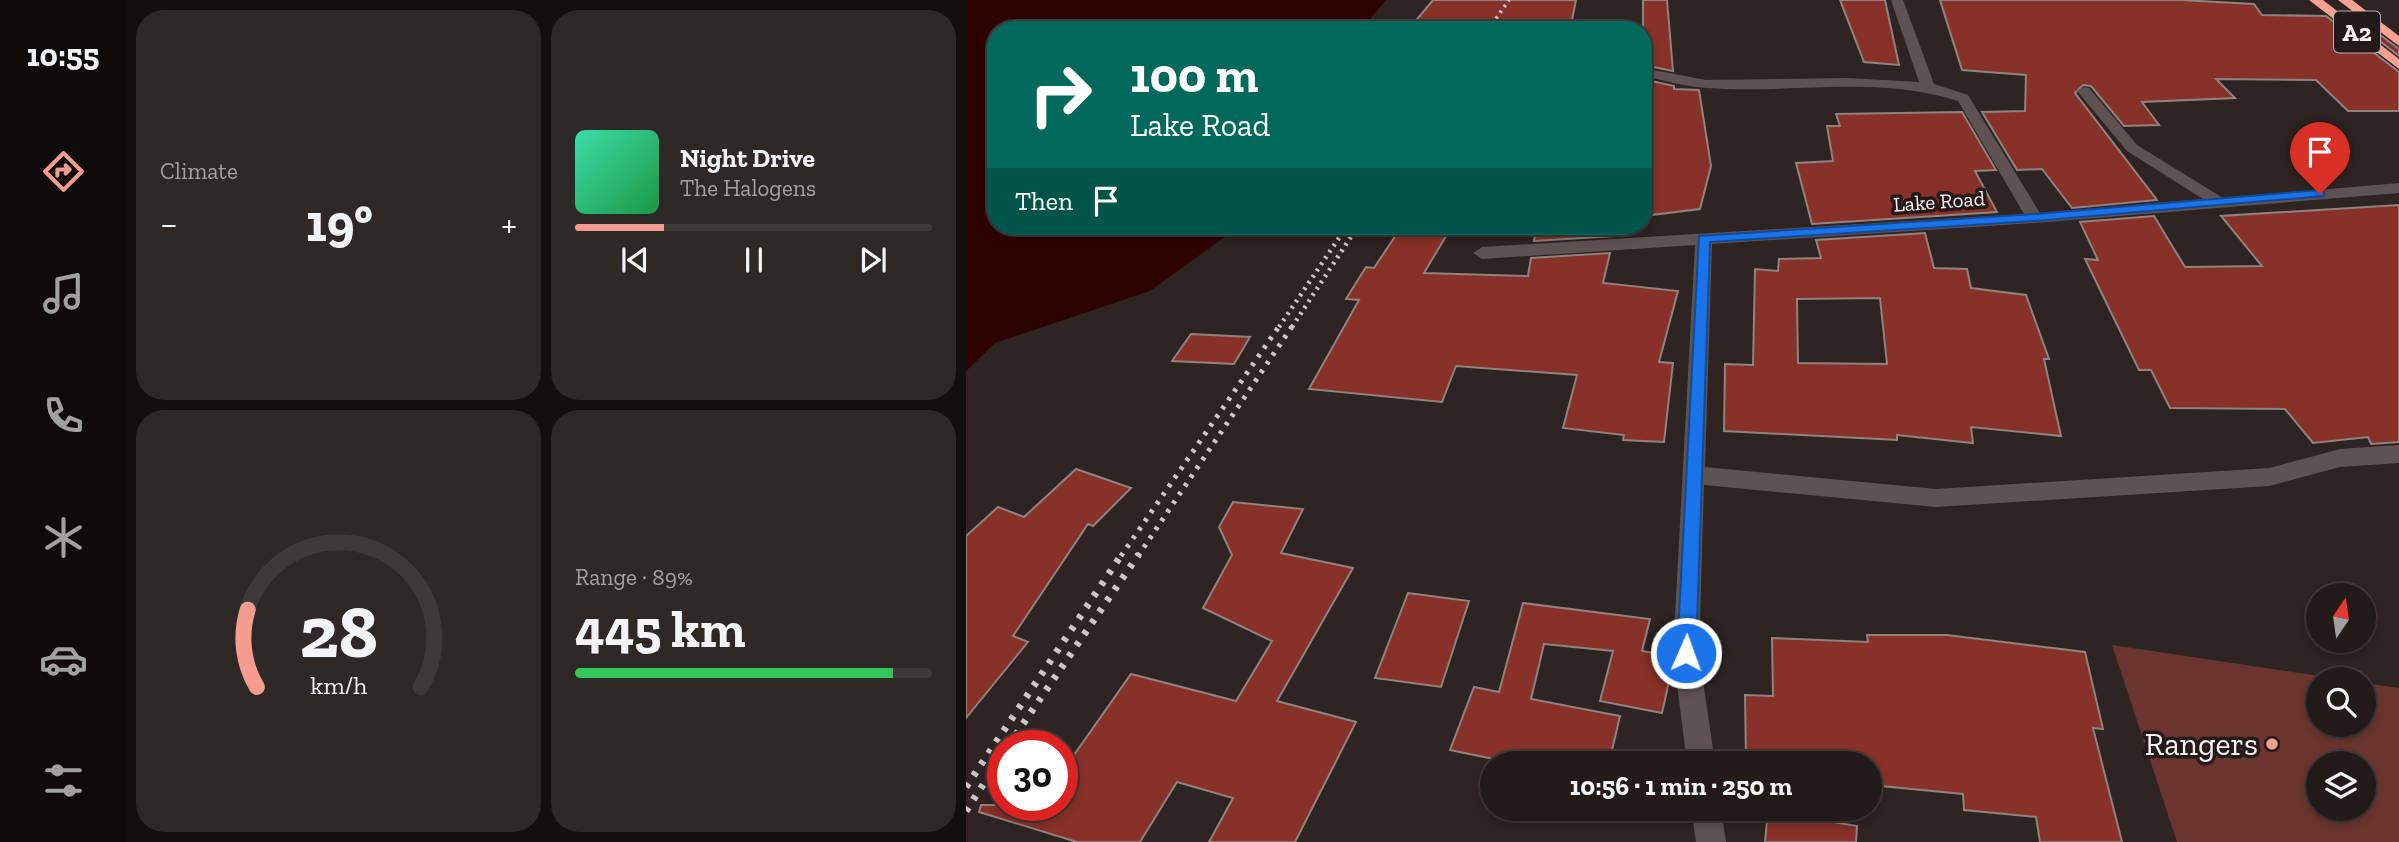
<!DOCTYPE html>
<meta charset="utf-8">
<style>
body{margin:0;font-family:"Zilla Slab",serif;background:#2e2827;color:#f1f3f6;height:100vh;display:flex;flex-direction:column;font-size:26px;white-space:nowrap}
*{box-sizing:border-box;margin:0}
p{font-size:23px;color:#a2a1a2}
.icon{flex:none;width:38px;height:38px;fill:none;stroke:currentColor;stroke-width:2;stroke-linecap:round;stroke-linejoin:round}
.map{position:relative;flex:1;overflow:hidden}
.details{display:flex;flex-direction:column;gap:10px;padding:10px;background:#130f0e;width:840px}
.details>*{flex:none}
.top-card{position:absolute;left:21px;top:21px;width:665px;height:214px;border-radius:28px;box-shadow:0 4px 10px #0003,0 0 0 2px #3f3939;background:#00695c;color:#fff;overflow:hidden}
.needle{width:46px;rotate:13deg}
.fabs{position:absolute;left:1340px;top:583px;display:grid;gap:14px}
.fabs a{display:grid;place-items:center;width:70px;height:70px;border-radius:50%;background:#221b1a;box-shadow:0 4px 10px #0003,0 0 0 2px #3f3939;font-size:35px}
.speed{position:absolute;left:21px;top:730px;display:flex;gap:14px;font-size:35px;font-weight:700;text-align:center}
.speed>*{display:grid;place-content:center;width:91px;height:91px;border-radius:50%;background:#221b1a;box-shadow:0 4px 10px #0003,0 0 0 2px #3f3939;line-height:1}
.speed .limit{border:10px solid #d22;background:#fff;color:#111}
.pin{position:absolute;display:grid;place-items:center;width:60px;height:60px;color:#fff;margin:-72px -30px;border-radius:50% 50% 50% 0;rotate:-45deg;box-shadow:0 0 7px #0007}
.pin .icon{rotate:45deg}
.me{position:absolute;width:77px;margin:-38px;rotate:2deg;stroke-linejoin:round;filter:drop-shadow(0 0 5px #0008)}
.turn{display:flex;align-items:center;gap:24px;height:147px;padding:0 28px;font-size:32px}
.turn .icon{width:91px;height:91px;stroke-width:2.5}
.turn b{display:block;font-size:49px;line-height:60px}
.then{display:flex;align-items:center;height:66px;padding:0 28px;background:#0003;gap:14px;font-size:26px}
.big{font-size:52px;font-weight:700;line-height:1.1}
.details .card{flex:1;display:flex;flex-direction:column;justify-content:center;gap:10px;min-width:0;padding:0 24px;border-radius:28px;background:#2e2827}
.details .dial{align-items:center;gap:0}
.dial svg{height:182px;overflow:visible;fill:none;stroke:#3f3939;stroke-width:7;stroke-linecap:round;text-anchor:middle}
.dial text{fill:#f1f3f6;stroke:none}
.song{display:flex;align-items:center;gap:21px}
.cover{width:84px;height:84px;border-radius:10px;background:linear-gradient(135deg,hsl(160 70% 55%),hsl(140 70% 35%))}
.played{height:7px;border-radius:4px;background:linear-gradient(90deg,#f59c90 25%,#3f3939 25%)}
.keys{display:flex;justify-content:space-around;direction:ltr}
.heat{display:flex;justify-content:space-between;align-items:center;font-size:38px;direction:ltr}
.charge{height:10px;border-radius:5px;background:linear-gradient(90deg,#34c759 89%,#3f3939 0)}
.details .tiles{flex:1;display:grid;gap:10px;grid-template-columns:repeat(2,1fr)}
.trip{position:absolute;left:514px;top:751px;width:402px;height:70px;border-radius:35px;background:#221b1a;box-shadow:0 4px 10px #0003,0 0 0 2px #3f3939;font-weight:700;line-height:70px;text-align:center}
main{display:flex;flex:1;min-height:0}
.menu{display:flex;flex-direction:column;width:126px;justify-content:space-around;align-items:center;background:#0e0b0a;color:#a2a1a2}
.menu .icon{width:49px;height:49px}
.menu .current{color:#f59c90}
.menu b{font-size:32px;color:#f1f3f6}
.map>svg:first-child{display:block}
.green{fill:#6b352f;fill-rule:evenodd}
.water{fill:#2d0202}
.building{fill:#873128;stroke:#8f8280;stroke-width:2;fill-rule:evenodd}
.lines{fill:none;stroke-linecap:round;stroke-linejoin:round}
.street{fill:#5f5352;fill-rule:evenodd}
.highway{fill:#fea092;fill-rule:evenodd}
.rail-far3{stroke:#cec6c5;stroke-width:3.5;stroke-dasharray:2.5 4.5;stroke-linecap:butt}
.rail-far2{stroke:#cec6c5;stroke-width:4.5;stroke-dasharray:2.5 5;stroke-linecap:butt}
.rail-far1{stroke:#cec6c5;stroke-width:5;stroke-dasharray:3.5 7;stroke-linecap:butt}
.rail{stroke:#cec6c5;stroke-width:7;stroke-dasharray:4.5 9;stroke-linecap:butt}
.route{fill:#1a73e8;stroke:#114b97;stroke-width:2}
.poi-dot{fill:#f59c90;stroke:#241a19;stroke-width:2.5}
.labels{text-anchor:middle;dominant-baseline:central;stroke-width:7;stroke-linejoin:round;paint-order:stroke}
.far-street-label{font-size:21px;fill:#f8f1f0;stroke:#241a19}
.shield{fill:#241a19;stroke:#b8b0b0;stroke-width:2}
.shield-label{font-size:24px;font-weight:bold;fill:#f8f1f0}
.near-poi-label{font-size:32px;fill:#f8f1f0;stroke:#241a19;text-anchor:end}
</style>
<main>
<nav class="menu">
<b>10:55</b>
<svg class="icon current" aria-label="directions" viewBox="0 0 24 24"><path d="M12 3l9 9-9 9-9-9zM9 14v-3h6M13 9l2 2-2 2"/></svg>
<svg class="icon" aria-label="music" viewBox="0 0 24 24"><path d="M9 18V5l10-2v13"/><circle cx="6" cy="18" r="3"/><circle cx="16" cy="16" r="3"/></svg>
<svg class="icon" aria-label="phone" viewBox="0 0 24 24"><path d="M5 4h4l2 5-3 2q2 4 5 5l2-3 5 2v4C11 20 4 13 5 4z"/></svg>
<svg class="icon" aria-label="climate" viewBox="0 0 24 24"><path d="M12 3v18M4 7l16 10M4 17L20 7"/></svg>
<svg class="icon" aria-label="car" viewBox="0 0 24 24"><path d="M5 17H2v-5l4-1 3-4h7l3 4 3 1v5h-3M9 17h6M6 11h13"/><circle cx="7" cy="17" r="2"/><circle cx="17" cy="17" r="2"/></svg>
<svg class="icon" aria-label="filters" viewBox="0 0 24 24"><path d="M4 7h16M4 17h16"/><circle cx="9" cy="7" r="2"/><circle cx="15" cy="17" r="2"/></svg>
</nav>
<section class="details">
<div class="tiles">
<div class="card"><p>Climate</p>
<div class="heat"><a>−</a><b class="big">19°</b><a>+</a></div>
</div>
<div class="card">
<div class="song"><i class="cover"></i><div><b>Night Drive</b><p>The Halogens</p></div></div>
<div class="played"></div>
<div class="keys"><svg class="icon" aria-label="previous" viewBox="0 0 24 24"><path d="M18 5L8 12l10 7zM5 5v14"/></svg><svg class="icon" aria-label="pause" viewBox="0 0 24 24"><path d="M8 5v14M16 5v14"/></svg><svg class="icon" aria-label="next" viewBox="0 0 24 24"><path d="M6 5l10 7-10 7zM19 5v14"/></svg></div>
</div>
<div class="card dial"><svg viewBox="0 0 100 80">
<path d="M14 69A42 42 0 1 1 86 69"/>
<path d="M14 69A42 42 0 0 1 10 35" stroke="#f59c90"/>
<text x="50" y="56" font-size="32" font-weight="700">28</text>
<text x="50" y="72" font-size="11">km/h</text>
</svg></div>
<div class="card"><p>Range · 89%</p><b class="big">445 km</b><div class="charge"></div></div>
</div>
</section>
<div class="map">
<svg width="1433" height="842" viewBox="0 0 1433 842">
<rect width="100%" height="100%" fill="#2e2422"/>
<path class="green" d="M1146,645L1373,679H1353V724H1398V683L1433,688V842H1211ZM1353,763H1398V808H1353Z"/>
<polygon class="water" points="0,0 420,0 395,30 30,30 30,226 274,226 184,291 29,343 0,371"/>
<g class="building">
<polygon points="467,0 610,0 604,30 442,30"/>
<polygon points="677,0 701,0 707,71 677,65"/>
<polygon points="874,0 919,0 933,65 898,62"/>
<polygon points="974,0 1215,0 1288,4 1296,15 1360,16 1433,72 1433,111 1382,111 1350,80 1250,79 1269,98 1176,102 1193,125 1158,126 1125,86 1117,85 1109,93 1191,200 1106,208 1076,169 1051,170 1016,112 1059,111 1060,75 996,70"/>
<polygon points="1382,16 1390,17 1433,49 1433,56"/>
<polygon points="677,79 708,86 708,89 733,90 745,166 734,209 677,216"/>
<polygon points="996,112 1030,170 1009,171 1031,212 846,224 830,163 867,161 861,126 874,126 870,114"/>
<polygon points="1433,205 1433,442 1405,444 1402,437 1347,443 1319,409 1204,408 1185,370 1173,370 1119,259 1132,260 1114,222 1188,216 1219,267 1296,266 1255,216"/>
<polygon points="436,226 486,226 458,273 562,276 565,258 644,253 637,283 712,291 693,362 707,363 698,442 657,440 658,435 597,428 611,375 490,366 476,402 343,389 393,300 380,299 400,267 408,268"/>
<polygon points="571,226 651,226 649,236 568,241"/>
<path d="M959,233L968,268L1001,269L1005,288L1060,295L1083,359H1078L1095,436L1005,427L1007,443L931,435V440L758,431L759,364L787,365L789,269L812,271L813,259L855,258L850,240ZM914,298L921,364L832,363L831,299Z"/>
<polygon points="225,334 284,337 268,364 206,361"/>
<polygon points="110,469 165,488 127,526 122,524 47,636 62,642 0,718 0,536 32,507 58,517"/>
<polygon points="267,502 337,509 315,553 387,568 311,701 390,722 329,842 243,842 267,798 211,782 174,842 111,842 13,812 15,805 96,805 96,772 165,674 270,701 306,641 237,608 266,555 253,527"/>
<polygon points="442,593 503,601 475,687 409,678"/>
<polygon points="557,603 684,619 676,651 705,656 706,668 696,713 634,701 647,651 578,644 565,699 654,716 643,763 547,763 484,750 508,687 533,692"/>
<polygon points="901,635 981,635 1119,652 1137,729 1127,728 1156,842 1074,842 1070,817 998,810 997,794 905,785 905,763 780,763 779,695 807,696 806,638 902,642"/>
<polygon points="802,811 891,826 890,842 799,842"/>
</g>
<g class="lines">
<g class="street">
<path d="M925,0H937L968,84L1002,95L1074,213L1237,199L1161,151L1111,91L1118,87L1123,88L1171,145L1257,198L1433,183V193L1069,223L746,244L739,467L970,489L1303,468L1374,449L1433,445V463L1374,467L1303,486L970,507L738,485L733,653L749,763H721L707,653L729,245L516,259L507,253L516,247L1058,214L992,101C910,75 825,94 741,88C720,87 698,80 677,76V68L740,80L881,78L953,82Z"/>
<polygon points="725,808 755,808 760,842 730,842"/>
</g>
<g class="highway">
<polygon points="1343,0 1357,0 1433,59 1433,69"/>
<polygon points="1372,0 1386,0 1433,36 1433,46"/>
</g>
<polyline class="rail-far3" points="522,30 543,0"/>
<g class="rail-far2">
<polyline points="313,327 381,226"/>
<polyline points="326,327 392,226"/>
</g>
<g class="rail-far1">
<polyline points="155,556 314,325"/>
<polyline points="172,556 327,325"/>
</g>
<g class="rail">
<polyline points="42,746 173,554"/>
<polyline points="0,787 156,554"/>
<polyline points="0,811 37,754"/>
</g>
</g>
<polygon class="route" points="1354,190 1358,191 1358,196 1069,221 744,242 730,653 727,659 720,662 714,659 711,653 733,236 1069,214"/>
<circle class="poi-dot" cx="1306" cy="744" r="7"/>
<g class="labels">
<g class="far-street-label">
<text transform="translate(973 201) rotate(-4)">Lake Road</text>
</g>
<rect class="shield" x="1368" y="11.5" width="46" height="41" rx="5"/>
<g class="shield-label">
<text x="1391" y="32">A2</text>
</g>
<g class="near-poi-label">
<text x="1292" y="744">Rangers</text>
</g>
</g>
</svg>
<div class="fabs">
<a><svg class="needle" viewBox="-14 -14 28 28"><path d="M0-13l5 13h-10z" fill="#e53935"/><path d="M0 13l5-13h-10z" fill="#a2a1a2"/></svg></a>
<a><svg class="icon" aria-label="search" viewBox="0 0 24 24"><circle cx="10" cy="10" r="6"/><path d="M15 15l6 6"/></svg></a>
<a><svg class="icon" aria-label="layers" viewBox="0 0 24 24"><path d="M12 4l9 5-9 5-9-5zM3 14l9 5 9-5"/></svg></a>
</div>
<div class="speed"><div class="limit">30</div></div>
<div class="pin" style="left:1354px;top:194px;background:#d93025"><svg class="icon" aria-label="arrive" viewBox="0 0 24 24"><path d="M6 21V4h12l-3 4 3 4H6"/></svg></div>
<svg class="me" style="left:720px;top:653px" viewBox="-20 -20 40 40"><circle r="17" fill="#1a73e8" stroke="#fff" stroke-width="3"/><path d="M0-11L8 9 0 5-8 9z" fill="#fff"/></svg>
<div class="trip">10:56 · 1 min · 250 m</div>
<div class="top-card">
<div class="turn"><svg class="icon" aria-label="right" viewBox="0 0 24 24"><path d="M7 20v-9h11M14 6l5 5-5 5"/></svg><div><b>100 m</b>Lake Road</div></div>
<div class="then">Then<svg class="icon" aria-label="arrive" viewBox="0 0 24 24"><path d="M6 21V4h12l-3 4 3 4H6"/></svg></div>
</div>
</div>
</main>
